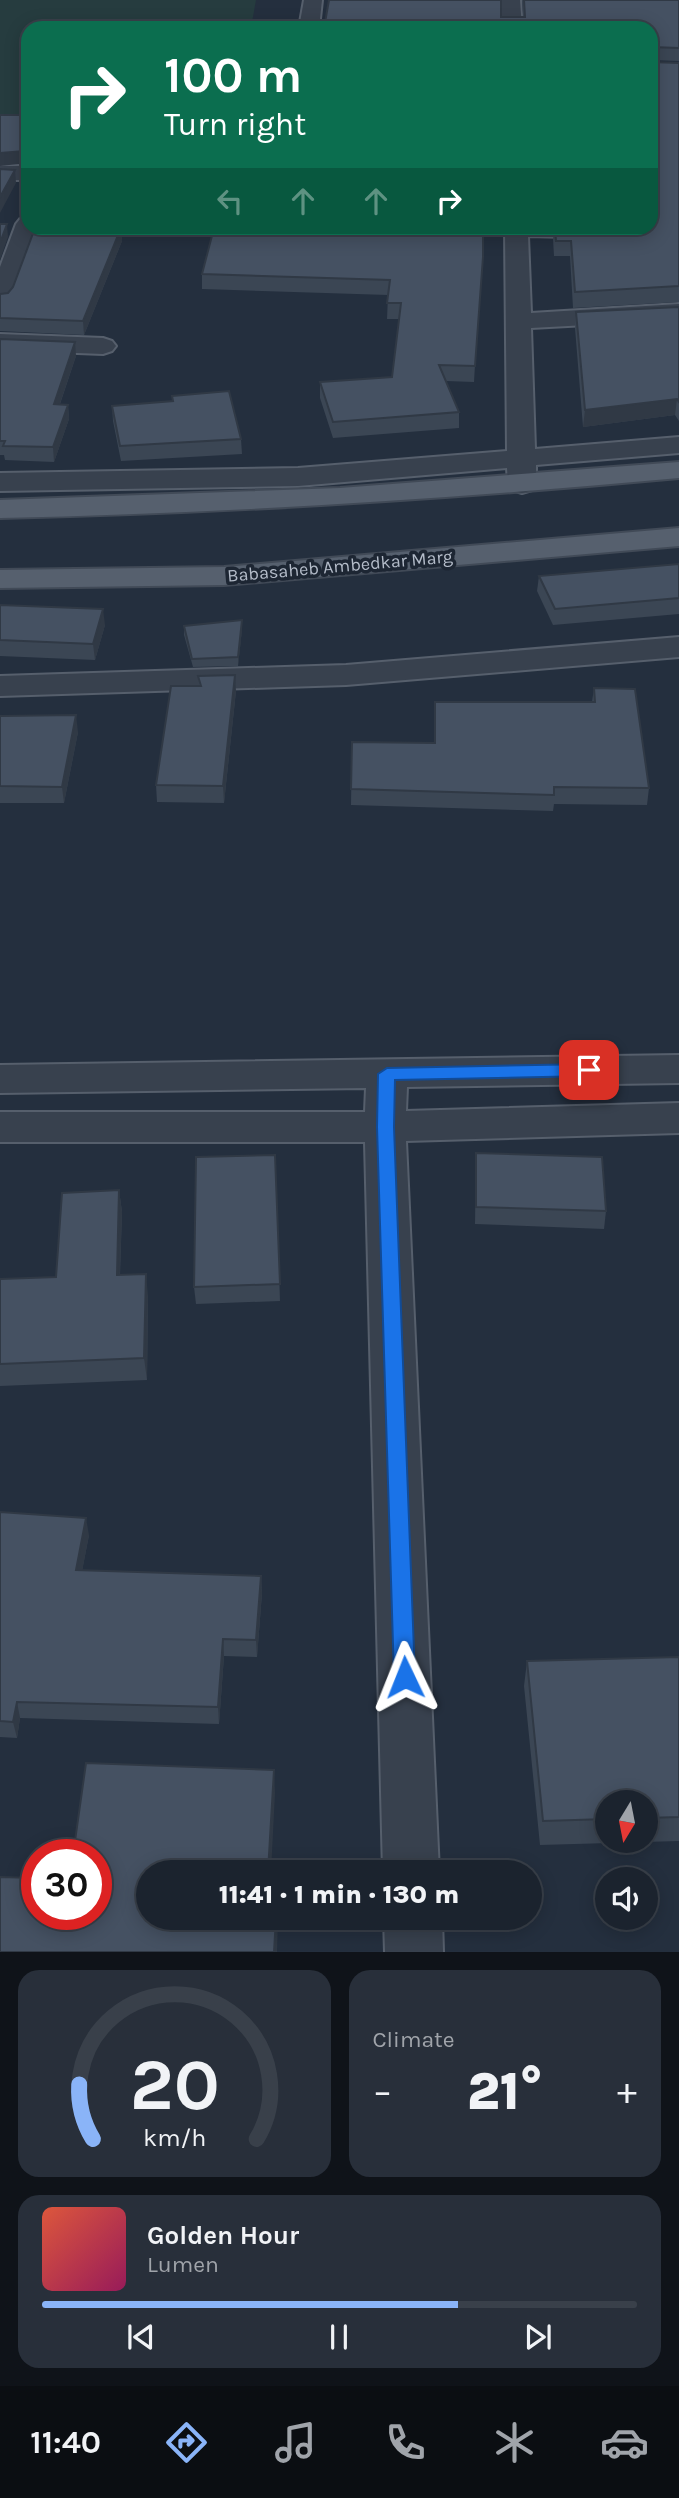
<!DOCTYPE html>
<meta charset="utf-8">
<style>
body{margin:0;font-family:Karla,sans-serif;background:#282f3a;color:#f1f3f6;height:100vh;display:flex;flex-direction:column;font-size:26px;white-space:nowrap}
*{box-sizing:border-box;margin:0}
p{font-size:23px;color:#a0a4aa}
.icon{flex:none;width:38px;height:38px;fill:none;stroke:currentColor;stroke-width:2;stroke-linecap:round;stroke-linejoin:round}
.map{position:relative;height:1952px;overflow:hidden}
.sheet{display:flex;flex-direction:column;gap:18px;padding:18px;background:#0f1319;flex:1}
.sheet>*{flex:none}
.guide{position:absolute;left:21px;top:21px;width:637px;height:214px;border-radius:21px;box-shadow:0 4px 18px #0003,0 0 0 2px #39404a;background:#0b6e4f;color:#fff;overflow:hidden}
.needle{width:46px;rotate:190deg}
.controls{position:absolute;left:595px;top:1790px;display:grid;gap:14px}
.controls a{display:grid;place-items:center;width:63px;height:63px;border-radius:50%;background:#1b232e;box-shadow:0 4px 18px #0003,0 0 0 2px #39404a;font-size:35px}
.speed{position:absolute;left:21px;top:1839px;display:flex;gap:14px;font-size:35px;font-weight:700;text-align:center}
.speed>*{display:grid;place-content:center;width:91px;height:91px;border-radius:50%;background:#1b232e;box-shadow:0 4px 18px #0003,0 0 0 2px #39404a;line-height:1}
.speed .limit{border:10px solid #d22;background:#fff;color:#111}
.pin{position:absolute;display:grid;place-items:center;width:60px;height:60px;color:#fff;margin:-30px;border-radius:14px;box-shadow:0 4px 10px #0006}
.me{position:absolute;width:77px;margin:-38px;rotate:358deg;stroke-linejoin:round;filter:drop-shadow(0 0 5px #0008)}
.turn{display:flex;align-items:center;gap:24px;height:147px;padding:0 28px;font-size:32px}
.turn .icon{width:91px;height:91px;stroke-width:2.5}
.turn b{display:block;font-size:49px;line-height:60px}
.lanes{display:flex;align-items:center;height:66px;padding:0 28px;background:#0003;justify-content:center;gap:35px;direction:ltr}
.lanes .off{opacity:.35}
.big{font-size:52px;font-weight:800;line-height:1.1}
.sheet .widget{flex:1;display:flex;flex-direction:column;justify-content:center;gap:10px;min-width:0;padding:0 24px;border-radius:21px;background:#282f3a}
.sheet .dial{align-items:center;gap:0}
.dial svg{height:182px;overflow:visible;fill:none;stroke:#39404a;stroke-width:7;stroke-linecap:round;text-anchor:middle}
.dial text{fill:#f1f3f6;stroke:none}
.song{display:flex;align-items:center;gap:21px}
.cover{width:84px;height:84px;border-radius:10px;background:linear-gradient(135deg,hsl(10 70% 55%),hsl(330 70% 35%))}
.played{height:7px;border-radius:4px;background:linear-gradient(90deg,#8ab4f8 70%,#39404a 70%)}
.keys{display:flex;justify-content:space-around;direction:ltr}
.heat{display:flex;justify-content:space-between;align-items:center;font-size:38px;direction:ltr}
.sheet .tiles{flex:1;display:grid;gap:18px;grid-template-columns:1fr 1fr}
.widget:last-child{grid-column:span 2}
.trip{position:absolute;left:136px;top:1860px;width:406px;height:70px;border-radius:35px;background:#1b232e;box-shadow:0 4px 18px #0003,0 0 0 2px #39404a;font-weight:800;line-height:70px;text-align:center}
.tabs{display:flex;height:112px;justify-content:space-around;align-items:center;background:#0b0e12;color:#a0a4aa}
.tabs .icon{width:49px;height:49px}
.tabs .current{color:#8ab4f8}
.tabs b{font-size:32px;color:#f1f3f6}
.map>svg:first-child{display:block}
.green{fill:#263c3f}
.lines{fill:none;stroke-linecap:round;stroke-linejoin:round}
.minor-casing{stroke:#565f6c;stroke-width:4}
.primary-casing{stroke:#414a57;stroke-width:4}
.minor{fill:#38414e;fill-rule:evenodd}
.primary{fill:#56606e;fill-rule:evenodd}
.wall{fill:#3b4654;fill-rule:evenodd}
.shaded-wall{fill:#303945}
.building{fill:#455162;stroke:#303945;stroke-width:2}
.route{fill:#1a73e8;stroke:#114b97;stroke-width:2}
.labels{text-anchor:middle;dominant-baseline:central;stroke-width:7;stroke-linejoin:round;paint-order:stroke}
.far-street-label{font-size:18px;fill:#b4bcc9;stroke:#1d2633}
</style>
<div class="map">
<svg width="679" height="1952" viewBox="0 0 679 1952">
<rect width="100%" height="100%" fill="#242f3e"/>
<polygon class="green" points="0,0 256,0 251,28 28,28 28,116 0,116"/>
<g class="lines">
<g class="minor-casing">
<g id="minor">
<polygon points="304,0 322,0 319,28 299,28"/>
<polygon points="502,0 520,0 522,28 502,28"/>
<rect x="0" y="166" width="28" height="14"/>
<polygon points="28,217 28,228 38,228 12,299 9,304 0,306 0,267 16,224 20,219"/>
<polygon points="505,228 614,228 617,231 613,236 605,238 528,236 531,313 679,304 679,320 531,328 535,449 679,437 679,453 536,465 536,484 532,490 522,493 512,490 508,484 507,468 298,486 0,491 0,473 298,468 507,451"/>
<polygon points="0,334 103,338 112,341 116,346 112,351 103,354 0,350"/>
<polygon points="679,637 679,657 346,685 0,696 0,676 346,665"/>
<polygon points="679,1055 679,1083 407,1087 406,1111 679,1103 679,1133 406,1141 439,1872 383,1872 365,1142 0,1142 0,1112 365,1112 366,1088 0,1093 0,1065"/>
<polygon points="384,1918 442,1918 443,1952 385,1952"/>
</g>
</g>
<g class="primary-casing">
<g id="primary">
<path d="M679,462V478C453,499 227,513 0,518V500L340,488Z"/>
<polygon points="679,528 679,546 224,585 0,588 0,570 224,567"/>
</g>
</g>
<use href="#minor" class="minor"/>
<use href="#primary" class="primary"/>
</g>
<g class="wall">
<polygon points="522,0 679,0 679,61 651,60 651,28 324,28 501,17 523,17"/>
<polygon points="651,62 679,63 679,302 573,308 570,256 554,256 553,239 554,228 651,228"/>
<polygon points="121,228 122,241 84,335 0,331 0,294 8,293"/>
<polygon points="483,228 474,382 446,381 459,412 459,428 333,438 320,398 320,382 392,377 399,319 387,319 388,295 202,289 202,274"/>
<polygon points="679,307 679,421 675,415 583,427 575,328 576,312"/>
<polygon points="0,339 76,356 60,404 68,405 69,419 54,462 5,460 4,455 0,455"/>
<polygon points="172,396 241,439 242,454 121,461 113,421 112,406 172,401"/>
<polygon points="679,564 679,614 553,625 537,591 539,576"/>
<polygon points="0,605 105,625 95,660 0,656"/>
<polygon points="184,626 242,629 238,666 193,667 184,635"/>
<polygon points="198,676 236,691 224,803 157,802 156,785 199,686"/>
<polygon points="594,688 649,788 647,805 554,804 553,811 351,805 352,742 434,743 435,702 592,702"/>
<polygon points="0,716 78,732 64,803 0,803"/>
<polygon points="476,1153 606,1211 604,1229 475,1224"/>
<polygon points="275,1155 280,1301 196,1304 194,1287"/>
<polygon points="119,1190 122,1212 120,1275 148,1296 147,1380 0,1386 0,1279 56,1277"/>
<polygon points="0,1512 89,1535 82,1571 261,1576 262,1593 257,1657 224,1656 219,1724 20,1718 17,1738 0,1737"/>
<path d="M679,1657V1841L540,1845L524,1686L527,1661ZM607,1802H646V1841H607Z"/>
</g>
<g class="shaded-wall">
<polygon points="27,148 28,161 27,163 0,166 0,153"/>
<polygon points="15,170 16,183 0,213 0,197"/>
<polygon points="7,224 8,237 0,260 0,243"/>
<polygon points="121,228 122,241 84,335 83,321"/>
<polygon points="75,342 76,356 55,418 54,404"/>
<polygon points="677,399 675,415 583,427 585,410"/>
<polygon points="68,405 69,419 54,462 53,447"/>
<polygon points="103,609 105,625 95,660 93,644"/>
<polygon points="242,620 242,629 238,666 238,657"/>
<polygon points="235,675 236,691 224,803 223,786"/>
<polygon points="76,715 78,732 64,803 62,787"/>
<polygon points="119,1190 122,1212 119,1297 117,1275"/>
<polygon points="146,1274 148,1296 147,1380 144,1358"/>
<polygon points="86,1518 89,1535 79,1587 76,1570"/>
<polygon points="261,1576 262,1593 257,1657 256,1640"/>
<polygon points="223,1639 224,1656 219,1724 218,1707"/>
<polygon points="17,1702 20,1718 17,1738 13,1722"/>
<polygon points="274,1770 275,1793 271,1872 268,1872"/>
<polygon points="276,1918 278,1918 277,1952 274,1952"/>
</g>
<g class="building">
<polygon points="329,0 501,0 501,17 525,17 524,0 679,0 679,48 651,47 651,28 324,28"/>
<polygon points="651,62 679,63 679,286 575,292 571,241 556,241 555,228 651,228 651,223 654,223 658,216 652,209 651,209"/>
<polygon points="0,115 28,115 28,148 25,151 0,153"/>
<polygon points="0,169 15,170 0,197"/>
<polygon points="0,224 7,224 0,243"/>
<polygon points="35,228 121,228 83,321 0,318 0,294 8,293 13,287"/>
<polygon points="214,228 483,228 483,257 475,366 439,365 459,412 333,422 320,382 392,377 401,303 387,303 390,280 202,274"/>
<polygon points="679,307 679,402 677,399 585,410 576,312"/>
<polygon points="0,339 75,342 54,404 68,405 53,447 3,446 5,441 0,441"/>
<polygon points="229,391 241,439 120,446 112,406 173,401 172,396"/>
<polygon points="679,564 679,598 555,609 539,576"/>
<polygon points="0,605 103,609 93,644 0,640"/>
<polygon points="242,620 238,657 192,659 184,626"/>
<polygon points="235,675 223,786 156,785 171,686 201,686 198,676"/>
<polygon points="594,688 635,689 649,788 554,787 554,795 351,789 352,742 435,743 435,702 595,702"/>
<polygon points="76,715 62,787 0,786 0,716"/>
<polygon points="476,1153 602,1157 606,1211 476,1207"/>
<polygon points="275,1155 280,1284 194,1287 196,1157"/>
<polygon points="119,1190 117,1275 146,1274 144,1358 0,1364 0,1279 56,1277 62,1193"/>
<polygon points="0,1512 86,1518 76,1570 261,1576 256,1640 223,1639 218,1707 17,1702 13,1722 0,1721"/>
<polygon points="679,1657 679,1817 646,1818 646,1802 607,1802 607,1819 543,1821 527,1661"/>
<polygon points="86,1763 274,1770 268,1872 149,1872 149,1918 276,1918 274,1952 0,1952 0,1877 37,1878 37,1914 96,1914 96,1855 73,1855"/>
</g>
<polygon class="route" points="589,1064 597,1070 589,1076 395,1080 394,1127 415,1677 412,1684 405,1687 397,1684 394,1677 377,1127 378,1074 387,1068"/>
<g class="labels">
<g class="far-street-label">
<text transform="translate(340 566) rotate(-5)">Babasaheb Ambedkar Marg</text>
</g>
</g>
</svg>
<div class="controls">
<a><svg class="needle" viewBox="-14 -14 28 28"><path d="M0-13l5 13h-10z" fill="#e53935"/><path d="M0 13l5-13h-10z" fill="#a0a4aa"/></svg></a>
<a><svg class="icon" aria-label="sound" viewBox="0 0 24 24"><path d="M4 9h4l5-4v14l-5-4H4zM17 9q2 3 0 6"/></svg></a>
</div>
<div class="speed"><div class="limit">30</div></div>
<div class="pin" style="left:589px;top:1070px;background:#d93025"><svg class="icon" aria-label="arrive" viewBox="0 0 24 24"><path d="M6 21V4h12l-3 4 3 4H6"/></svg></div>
<svg class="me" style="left:405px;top:1677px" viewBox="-20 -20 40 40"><path d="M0-17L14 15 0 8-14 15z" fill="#1a73e8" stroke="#fff" stroke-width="4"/></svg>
<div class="trip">11:41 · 1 min · 130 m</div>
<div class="guide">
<div class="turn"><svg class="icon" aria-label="right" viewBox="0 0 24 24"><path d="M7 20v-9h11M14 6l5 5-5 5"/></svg><div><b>100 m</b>Turn right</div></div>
<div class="lanes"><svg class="icon off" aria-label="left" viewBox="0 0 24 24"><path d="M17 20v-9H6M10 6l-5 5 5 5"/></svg><svg class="icon off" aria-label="ahead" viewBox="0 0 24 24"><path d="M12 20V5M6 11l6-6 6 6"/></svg><svg class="icon off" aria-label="ahead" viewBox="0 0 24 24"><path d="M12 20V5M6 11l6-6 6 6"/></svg><svg class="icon" aria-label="right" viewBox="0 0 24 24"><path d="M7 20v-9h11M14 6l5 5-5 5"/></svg></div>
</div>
</div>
<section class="sheet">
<div class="tiles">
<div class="widget dial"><svg viewBox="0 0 100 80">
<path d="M14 69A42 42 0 1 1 86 69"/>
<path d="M14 69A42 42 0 0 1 8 45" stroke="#8ab4f8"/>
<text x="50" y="56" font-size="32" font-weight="700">20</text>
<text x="50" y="72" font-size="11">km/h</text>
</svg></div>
<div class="widget"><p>Climate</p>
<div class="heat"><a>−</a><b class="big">21°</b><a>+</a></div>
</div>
<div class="widget">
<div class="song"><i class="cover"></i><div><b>Golden Hour</b><p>Lumen</p></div></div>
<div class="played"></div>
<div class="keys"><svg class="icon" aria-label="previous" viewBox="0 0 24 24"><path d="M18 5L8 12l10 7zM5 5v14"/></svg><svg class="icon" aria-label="pause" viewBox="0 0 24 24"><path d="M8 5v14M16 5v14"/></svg><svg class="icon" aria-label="next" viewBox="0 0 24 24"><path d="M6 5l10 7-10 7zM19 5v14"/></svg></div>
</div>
</div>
</section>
<nav class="tabs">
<b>11:40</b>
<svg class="icon current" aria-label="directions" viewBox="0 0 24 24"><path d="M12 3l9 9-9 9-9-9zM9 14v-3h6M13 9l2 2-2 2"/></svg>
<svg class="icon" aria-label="music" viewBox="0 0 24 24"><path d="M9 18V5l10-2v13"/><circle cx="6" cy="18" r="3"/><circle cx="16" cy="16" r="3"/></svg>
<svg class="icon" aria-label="phone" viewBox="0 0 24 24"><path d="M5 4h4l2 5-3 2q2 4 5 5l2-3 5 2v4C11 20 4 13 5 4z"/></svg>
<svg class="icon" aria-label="climate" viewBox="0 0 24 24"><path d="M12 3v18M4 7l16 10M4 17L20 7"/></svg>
<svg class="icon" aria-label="car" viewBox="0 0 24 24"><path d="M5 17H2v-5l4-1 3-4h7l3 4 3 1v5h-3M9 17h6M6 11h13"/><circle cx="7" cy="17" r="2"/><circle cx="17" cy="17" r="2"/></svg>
</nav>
